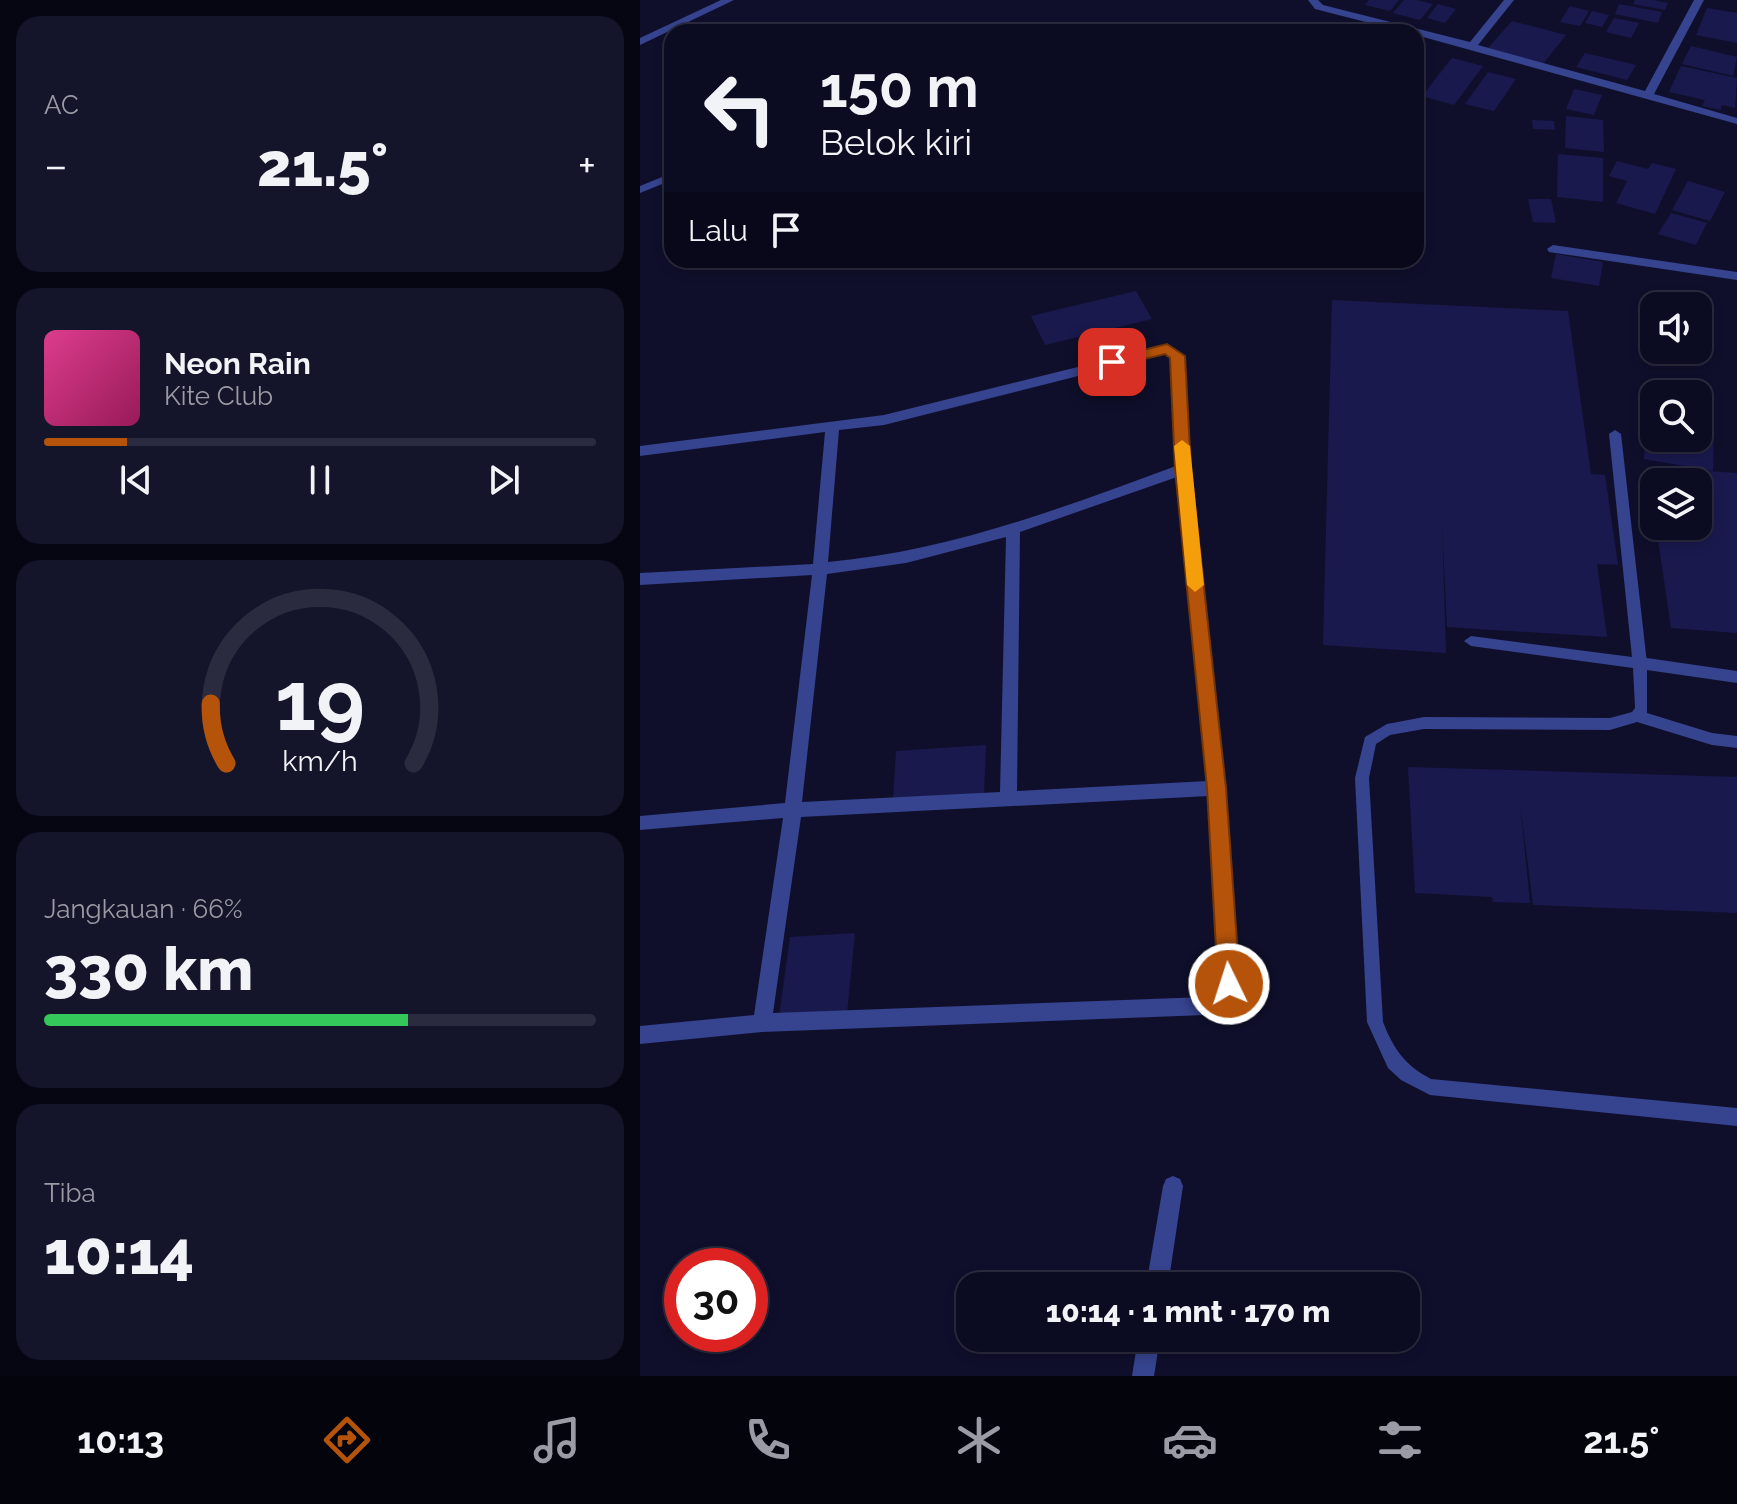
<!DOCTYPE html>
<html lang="id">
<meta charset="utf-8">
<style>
body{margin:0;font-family:Raleway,sans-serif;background:#14142a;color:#f1f3f6;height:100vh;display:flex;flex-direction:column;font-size:30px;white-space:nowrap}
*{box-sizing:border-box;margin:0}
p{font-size:26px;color:#9a9ba5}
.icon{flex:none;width:44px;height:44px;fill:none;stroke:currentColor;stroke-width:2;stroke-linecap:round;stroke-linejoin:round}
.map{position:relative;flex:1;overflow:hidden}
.panel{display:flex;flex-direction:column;gap:16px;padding:16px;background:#060612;width:640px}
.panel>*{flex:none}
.banner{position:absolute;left:24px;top:24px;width:760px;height:244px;border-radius:24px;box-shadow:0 4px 12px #0003,0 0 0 2px #2b2b3f;background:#0b0b21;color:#f1f3f6;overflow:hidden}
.fabs{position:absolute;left:1000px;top:292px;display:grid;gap:16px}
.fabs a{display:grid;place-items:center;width:72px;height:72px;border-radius:16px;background:#0b0b21;box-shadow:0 4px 12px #0003,0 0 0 2px #2b2b3f;font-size:40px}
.speed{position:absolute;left:24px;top:1248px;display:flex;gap:16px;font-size:40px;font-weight:700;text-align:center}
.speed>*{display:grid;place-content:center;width:104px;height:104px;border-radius:50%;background:#0b0b21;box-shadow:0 4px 12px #0003,0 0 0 2px #2b2b3f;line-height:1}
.speed .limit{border:12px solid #d22;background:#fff;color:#111}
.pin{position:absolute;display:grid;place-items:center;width:68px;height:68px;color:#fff;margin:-34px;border-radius:16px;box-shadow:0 4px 12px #0006}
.me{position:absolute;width:88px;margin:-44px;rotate:356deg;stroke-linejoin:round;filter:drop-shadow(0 0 6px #0008)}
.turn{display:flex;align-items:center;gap:28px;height:168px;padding:0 24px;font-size:36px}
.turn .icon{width:104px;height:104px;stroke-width:2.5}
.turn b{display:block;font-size:56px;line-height:68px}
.then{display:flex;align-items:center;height:76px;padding:0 24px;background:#0003;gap:16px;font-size:30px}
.big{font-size:60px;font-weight:800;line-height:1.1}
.panel .card{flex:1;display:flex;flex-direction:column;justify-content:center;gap:12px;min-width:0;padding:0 28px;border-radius:24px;background:#14142a}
.panel .dial{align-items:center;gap:0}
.dial svg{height:208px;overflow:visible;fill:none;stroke:#2b2b3f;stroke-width:7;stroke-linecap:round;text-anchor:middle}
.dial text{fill:#f1f3f6;stroke:none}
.song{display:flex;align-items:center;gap:24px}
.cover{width:96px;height:96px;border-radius:12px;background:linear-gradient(135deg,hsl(330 70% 55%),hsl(330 70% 35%))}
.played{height:8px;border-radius:4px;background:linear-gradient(90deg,#b45309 15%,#2b2b3f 15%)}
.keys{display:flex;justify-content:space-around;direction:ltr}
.heat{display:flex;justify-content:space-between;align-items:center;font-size:44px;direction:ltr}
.charge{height:12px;border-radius:6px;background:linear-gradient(90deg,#34c759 66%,#2b2b3f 0)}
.trip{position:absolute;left:316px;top:1272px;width:464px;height:80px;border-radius:24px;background:#0b0b21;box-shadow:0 4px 12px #0003,0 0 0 2px #2b2b3f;font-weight:800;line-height:80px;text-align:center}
.dock{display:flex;height:128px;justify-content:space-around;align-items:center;background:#04040d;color:#9a9ba5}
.dock .icon{width:56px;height:56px}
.dock .active{color:#b45309}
.dock b{font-size:36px;color:#f1f3f6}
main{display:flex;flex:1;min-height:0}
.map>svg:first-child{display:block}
.building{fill:#1a194e}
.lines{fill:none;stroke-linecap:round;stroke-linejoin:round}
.service{fill:#36438e;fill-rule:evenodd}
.minor{fill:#36438e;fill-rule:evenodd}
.route{fill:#b45309;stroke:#753606;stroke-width:2}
.slow{fill:#f59e0b}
</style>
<main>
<section class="panel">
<div class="card"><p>AC</p>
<div class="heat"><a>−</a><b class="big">21.5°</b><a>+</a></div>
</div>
<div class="card">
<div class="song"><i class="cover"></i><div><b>Neon Rain</b><p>Kite Club</p></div></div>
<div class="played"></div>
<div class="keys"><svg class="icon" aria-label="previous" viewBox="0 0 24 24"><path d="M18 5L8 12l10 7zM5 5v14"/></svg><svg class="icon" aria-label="pause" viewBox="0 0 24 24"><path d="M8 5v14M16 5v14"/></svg><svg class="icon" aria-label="next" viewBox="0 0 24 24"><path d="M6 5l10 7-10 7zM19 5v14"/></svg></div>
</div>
<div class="card dial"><svg viewBox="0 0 100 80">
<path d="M14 69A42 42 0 1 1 86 69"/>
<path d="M14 69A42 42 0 0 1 8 46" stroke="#b45309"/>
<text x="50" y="56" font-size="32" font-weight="700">19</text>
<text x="50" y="72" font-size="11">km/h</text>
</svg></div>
<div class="card"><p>Jangkauan · 66%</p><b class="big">330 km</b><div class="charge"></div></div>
<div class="card"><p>Tiba</p><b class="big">10:14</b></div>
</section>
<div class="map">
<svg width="1097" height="1376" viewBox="0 0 1097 1376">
<rect width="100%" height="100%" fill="#0f0f2c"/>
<g class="building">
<polygon points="729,0 759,0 750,11 725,5"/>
<polygon points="764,0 777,0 793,4 780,20 753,13"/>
<polygon points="995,0 1013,0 1028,3 1025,10 993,4"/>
<polygon points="798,4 816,9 805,23 787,18"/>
<polygon points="979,4 1022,12 1018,23 975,14"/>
<polygon points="930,6 949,11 940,26 920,22"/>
<polygon points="1067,8 1097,13 1097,43 1056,35"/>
<polygon points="952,11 969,15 962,27 945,23"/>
<polygon points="974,18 999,23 991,38 966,32"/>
<polygon points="872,21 926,35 903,64 848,48"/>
<polygon points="1051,46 1097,57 1093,76 1042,64"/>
<polygon points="945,53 996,65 987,80 936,67"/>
<polygon points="812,58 843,66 814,105 782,96"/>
<polygon points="1041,66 1097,78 1095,108 1082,105 1081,110 1062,106 1065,100 1029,92"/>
<polygon points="848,72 876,79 854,111 825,104"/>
<polygon points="934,89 962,95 954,115 926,109"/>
<polygon points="926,116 963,120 964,152 925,148"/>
<polygon points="892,120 914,121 915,130 893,129"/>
<polygon points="918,154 963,158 963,202 917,197"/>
<polygon points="977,161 1008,169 1012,163 1036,169 1015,214 976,203 987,181 969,176"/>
<polygon points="1048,181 1085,192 1070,221 1032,210"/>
<polygon points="888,199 911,199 916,223 893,222"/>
<polygon points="1031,213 1067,223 1056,245 1018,234"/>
<polygon points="916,254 963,262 959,286 911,278"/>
<polygon points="496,291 512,319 405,345 391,316"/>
<polygon points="692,300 928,311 951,474 965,475 978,565 957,564 967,637 807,627 802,526 806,653 683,645"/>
<polygon points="1008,407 1014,409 1014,438 1058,438 1058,416 1074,419 1073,471 1004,459"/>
<polygon points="1007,467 1097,473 1097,633 1031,628 1016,526 1058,526 1058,482 1014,482 1012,502"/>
<polygon points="346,745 344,795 253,801 256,751"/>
<polygon points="768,767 1097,777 1097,913 893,905 880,802 890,903 853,902 852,897 775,893"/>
<polygon points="215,933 207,1013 139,1017 150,937"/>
</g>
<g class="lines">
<path class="service" d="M975,430L981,434L1007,663V713L1072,733L1097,736V748L1072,745L997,722L970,730L784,729L750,735L736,744L729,778L743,1022C754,1050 765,1065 791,1079L1097,1108V1126L790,1095L761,1080L748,1068L727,1022L715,778L725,737L747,724L784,717L970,718L992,712L995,708L993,668L831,646L824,641L831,636L992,657L969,434Z"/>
<g class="minor">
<polygon points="81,0 94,0 0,45 0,38"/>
<polygon points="668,0 678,0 683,5 830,42 864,0 874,0 838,45 1005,91 1054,0 1064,0 1014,94 1097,118 1097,124 776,35 776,32 765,32 675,9"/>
<polygon points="32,173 32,180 0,193 0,186"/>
<polygon points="913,245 1097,272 1097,280 909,252 907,249"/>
<path d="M527,345L545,356L550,469L585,788L598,984L589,1007L565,1015L122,1032L0,1044V1026L114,1015L143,818L0,830V816L145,803L172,575L0,585V573L173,564L185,432L0,456V446L244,415ZM525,354L532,358L536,466C422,508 309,551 188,562L199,430L244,425ZM537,477L568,781L377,791L380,532ZM366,537L360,792L162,802L187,574L266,563ZM569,796L580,984L576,994L565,997L133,1013L161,817Z"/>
<polygon points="1000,657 1097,671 1097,683 1000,669 994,667 992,663 994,659"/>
<polygon points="533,1176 540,1179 543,1186 528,1286 506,1286 523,1186 526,1179"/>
<polygon points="498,1338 520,1338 514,1376 492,1376"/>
</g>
</g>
<polygon class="route" points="527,344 545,356 551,469 586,788 600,984 596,991 589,994 582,991 578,984 567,788 535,469 530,358 525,354 472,367 465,362 467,359"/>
<polygon class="slow" points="542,440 550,446 564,585 555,592 547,585 534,446"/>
</svg>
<div class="fabs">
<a><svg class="icon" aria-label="sound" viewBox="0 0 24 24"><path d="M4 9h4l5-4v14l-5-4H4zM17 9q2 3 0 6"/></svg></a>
<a><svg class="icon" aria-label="search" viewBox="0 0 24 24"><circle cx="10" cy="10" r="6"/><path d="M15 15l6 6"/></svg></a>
<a><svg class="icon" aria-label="layers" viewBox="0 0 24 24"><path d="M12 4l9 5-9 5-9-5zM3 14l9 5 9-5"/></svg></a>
</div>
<div class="speed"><div class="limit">30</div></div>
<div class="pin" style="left:472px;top:362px;background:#d93025"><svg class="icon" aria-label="arrive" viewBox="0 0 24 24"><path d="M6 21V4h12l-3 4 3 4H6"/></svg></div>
<svg class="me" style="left:589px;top:984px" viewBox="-20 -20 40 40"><circle r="17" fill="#b45309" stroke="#fff" stroke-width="3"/><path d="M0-11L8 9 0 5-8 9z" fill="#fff"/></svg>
<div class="trip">10:14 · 1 mnt · 170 m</div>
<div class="banner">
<div class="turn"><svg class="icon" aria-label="left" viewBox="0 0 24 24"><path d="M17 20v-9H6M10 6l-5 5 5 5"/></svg><div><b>150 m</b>Belok kiri</div></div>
<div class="then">Lalu<svg class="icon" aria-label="arrive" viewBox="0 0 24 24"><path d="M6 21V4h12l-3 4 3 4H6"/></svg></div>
</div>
</div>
</main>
<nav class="dock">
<b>10:13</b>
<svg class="icon active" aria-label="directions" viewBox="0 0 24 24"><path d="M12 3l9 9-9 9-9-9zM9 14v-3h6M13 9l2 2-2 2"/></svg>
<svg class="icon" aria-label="music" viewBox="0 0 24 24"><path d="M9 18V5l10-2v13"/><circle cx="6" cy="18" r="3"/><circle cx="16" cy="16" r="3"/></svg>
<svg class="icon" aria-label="phone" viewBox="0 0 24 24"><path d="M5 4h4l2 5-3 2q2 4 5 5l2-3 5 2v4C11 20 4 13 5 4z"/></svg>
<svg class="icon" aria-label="climate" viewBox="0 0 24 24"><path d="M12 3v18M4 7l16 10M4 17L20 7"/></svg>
<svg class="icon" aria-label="car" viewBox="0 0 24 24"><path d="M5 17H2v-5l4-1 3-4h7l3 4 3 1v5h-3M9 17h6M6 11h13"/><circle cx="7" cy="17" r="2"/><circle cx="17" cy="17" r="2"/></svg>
<svg class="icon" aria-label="filters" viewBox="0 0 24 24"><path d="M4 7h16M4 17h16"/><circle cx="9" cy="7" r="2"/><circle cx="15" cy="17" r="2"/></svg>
<b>21.5°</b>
</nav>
